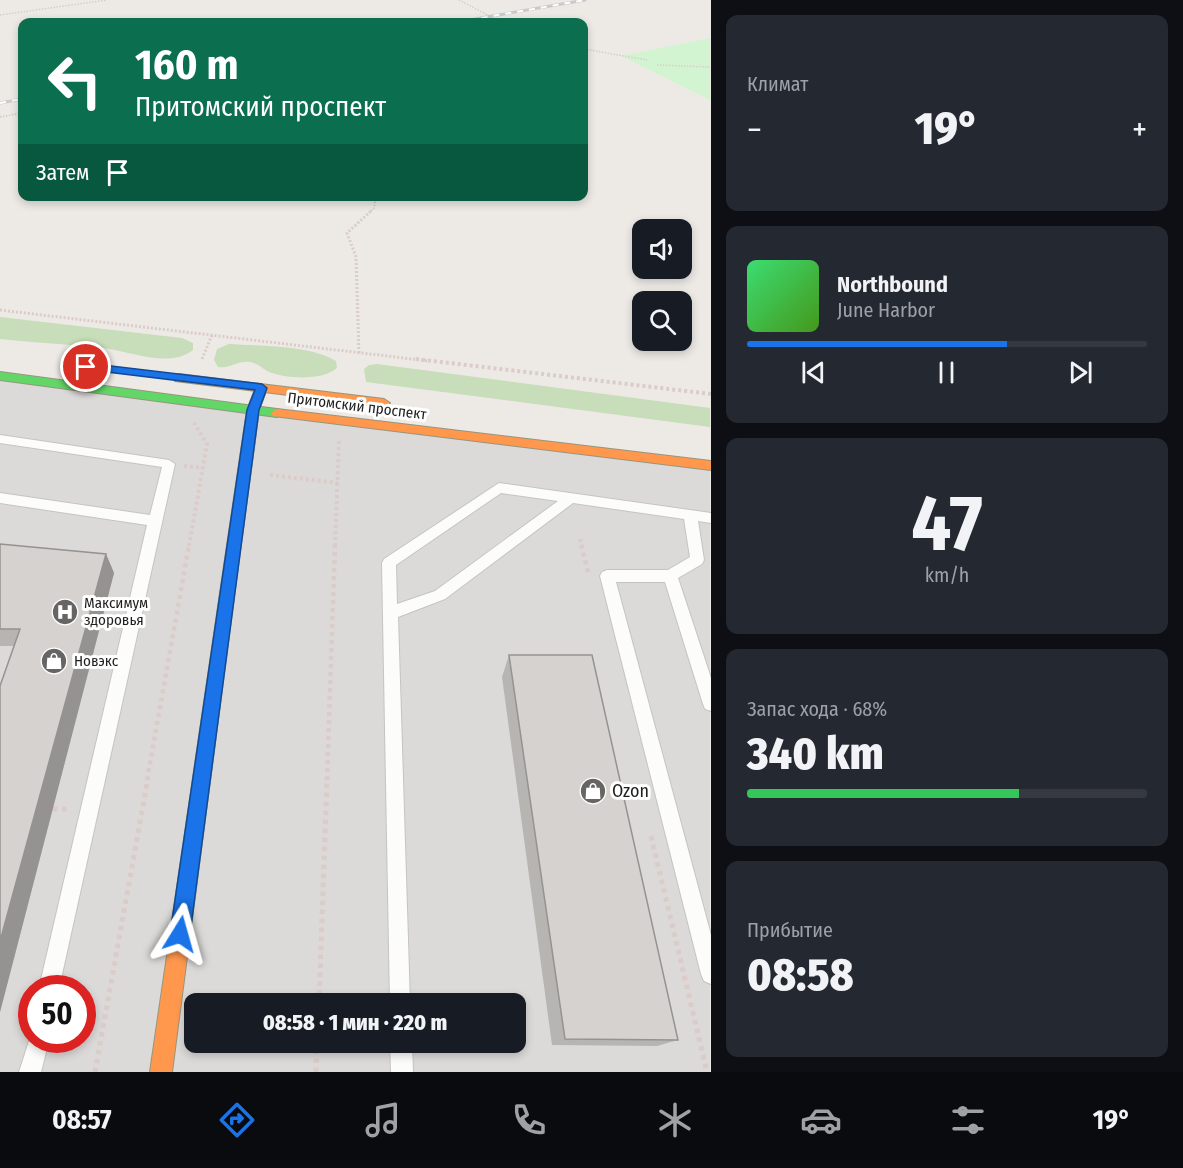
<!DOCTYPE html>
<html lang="ru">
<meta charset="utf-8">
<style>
body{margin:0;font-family:"Fira Sans Condensed",sans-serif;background:#242831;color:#f1f3f6;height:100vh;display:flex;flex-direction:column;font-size:22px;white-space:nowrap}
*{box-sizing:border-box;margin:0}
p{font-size:20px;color:#9ea1a6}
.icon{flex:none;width:33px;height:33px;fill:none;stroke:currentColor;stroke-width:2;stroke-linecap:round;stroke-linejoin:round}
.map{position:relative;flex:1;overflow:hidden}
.sheet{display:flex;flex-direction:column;gap:15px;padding:15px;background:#0d0f14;width:472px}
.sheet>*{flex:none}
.top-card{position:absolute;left:18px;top:18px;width:570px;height:183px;border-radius:12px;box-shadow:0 3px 9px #0003;background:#0b6e4f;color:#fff;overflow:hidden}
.tools{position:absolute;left:632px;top:219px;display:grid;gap:12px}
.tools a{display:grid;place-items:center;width:60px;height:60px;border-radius:12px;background:#171b24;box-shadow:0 3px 9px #0003;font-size:30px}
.speed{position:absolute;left:18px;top:975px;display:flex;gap:12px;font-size:30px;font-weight:700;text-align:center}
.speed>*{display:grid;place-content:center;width:78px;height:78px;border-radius:50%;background:#171b24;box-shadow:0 3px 9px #0003;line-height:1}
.speed .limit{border:9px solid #d22;background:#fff;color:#111}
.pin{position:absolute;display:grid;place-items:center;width:51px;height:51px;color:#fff;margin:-26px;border:3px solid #fff;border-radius:50%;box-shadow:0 2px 6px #0007}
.me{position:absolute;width:66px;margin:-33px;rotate:8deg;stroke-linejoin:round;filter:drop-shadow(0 0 4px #0008)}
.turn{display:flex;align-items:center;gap:21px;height:126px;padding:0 18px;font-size:27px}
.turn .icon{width:78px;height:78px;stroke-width:2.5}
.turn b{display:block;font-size:42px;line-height:51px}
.then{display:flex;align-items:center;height:57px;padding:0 18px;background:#0003;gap:12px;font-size:22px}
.big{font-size:45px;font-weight:800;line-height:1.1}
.sheet .tile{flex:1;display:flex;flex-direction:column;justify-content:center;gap:9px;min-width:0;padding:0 21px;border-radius:12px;background:#242831}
.sheet .dial{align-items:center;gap:0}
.dial b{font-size:78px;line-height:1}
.song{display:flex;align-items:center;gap:18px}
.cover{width:72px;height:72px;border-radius:9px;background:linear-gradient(135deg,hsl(140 70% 55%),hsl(100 70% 35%))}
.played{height:6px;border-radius:3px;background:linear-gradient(90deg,#1a73e8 65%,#363941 65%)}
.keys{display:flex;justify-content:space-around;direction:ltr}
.heat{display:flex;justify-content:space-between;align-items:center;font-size:33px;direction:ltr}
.charge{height:9px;border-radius:4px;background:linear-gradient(90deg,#34c759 68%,#363941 0)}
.trip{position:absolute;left:184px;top:993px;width:342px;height:60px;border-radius:12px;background:#171b24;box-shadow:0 3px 9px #0003;font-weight:800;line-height:60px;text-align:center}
.tabs{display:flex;height:96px;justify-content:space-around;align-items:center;background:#090b0e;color:#9ea1a6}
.tabs .icon{width:42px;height:42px}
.tabs .on{color:#1a73e8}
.tabs b{font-size:27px;color:#f1f3f6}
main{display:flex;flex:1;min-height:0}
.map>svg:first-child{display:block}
.residential{fill:#dcdad8;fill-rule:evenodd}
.religious{fill:#dbdad8}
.forest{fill:#c8ddb9}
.park{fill:#d3f4d1}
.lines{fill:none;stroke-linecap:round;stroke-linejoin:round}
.lane-casing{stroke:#c5c4c2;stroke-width:2}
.fast-casing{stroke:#96967e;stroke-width:2}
.slow-casing{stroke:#96967e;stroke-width:2}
.jam-casing{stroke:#96967e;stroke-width:2}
.path-far5{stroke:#dbcbc9;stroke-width:1.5;stroke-dasharray:1.5 1.5;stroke-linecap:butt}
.path-far4{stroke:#dbcbc9;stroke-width:2;stroke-dasharray:1.5 1.5;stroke-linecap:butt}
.path-far3{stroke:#dbcbc9;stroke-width:3;stroke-dasharray:2 2;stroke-linecap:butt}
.path-far2{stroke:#dbcbc9;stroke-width:4;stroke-dasharray:3 3;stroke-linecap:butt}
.path-far1{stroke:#dbcbc9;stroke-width:4.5;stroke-dasharray:4 4;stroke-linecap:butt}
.path{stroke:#dbcbc9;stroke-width:5;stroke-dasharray:4.5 4.5;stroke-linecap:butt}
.lane{fill:#fcfcfb;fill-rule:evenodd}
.fast{fill:#63d668;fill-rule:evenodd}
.slow{fill:#ff974d;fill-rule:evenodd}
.jam{fill:#b3261e;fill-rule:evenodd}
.rail-casing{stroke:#cacac9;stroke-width:3}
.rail{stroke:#fff;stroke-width:2;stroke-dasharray:6;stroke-linecap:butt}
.wall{fill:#b7b5b2}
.shaded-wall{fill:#959391}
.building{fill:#d5d2cf;stroke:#959391;stroke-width:1.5}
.route{fill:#1a73e8;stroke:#114b97;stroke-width:1.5}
.labels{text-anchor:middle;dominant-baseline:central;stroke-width:6;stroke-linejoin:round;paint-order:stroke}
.street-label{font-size:15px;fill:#1e1e1e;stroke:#fff}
.poi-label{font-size:15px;fill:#1e1e1e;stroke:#fff;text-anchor:start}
.near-poi-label{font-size:18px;fill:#1e1e1e;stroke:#fff;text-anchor:start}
</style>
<main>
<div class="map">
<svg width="711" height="1072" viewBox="0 0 711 1072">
<rect width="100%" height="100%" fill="#edeae6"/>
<path class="residential" d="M0,376L710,466V1072H0ZM32,988H82V1040H32ZM195,1004H516V1042H195Z"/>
<g class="religious">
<polygon points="0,418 167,439 137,548 0,529"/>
<polygon points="470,477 575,515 593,529 424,656 447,1003 357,1004 358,569 374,557 374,539"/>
<polygon points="584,557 674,557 710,665 710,1072 707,1072"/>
<polygon points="357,1043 450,1043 452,1072 357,1072"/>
</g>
<g class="forest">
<path d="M0,317L182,338L193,343V350C169,369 130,351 103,348C69,344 34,343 0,339Z"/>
<path d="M229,344C259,346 311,345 336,361L337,368C322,381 285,379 267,371C262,368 257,363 250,362C239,360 229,369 218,367L214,360L217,349Z"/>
<polygon points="377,364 710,408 710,427 366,382 364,369 369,365"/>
</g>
<polygon class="park" points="710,38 710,100 621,56"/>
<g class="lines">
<g class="lane-casing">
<g id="lane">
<polygon points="0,435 169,460 175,464 59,988 39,988 147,525 0,503 0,493 150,515 162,467 0,443"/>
<path d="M499,483L711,513V523L698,521L704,560L702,564L678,578L711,678V711L705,709L703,704L665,582H616L711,935V984L704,981L701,974L600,576L602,572L607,570H668L690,557L684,519L573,503L445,599L398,617L410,1004H390L382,563L384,559ZM501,493L558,501L435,591L397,604L396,565Z"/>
<polygon points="32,1032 32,1040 49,1040 41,1072 19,1072"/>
<polygon points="390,1042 412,1042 413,1072 391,1072"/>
</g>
</g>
<g class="fast-casing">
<polygon id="fast" points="0,372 277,409 283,413 277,417 0,380"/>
</g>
<g class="slow-casing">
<g id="slow">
<polygon points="179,374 384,399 390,403 384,407 175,381 175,375"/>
<polygon points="277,409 711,461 711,470 273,416 271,413"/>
<polygon points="231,560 236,562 238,566 172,1072 150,1072 224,566 226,562"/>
</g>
</g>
<g class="jam-casing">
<polygon id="jam" points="261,385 267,389 259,410 238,566 236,570 226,570 224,566 247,410 255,389"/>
</g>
<g class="path-far5">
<polyline points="459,0 501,22"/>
<polyline points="0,15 107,0"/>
<polyline points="584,49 647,60"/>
<polyline points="657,65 711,67"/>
</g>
<g class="path-far4">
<polyline points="0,117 22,113"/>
<polyline points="369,213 374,208 376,196"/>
</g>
<g class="path-far3">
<polyline points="0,310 429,361"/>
<polyline points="359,353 356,257 347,233 371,211"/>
<polyline points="202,359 212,335"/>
</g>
<g class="path-far2">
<polyline points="416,359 711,394"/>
<polyline points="184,466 203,468"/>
<polyline points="270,475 338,483"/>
<polyline points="580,539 582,546"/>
<polyline points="189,546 207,444 194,423"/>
<polyline points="335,546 339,441"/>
</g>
<g class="path-far1">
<polyline points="581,545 588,572"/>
<polyline points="147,780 189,545"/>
<polyline points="327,780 335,545"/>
</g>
<g class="path">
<polyline points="53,809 68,809"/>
<polyline points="651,836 707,1072"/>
<polyline points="319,1004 327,778"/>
<polyline points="95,1072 148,778"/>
<polyline points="316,1072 317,1042"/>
</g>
<use href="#lane" class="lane"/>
<use href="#fast" class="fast"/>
<use href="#slow" class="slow"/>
<use href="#jam" class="jam"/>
<g class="rail-casing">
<g id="rail">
<polyline points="458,22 585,0"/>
<polyline points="0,103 22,99"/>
</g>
</g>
<use href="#rail" class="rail"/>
</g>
<g class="wall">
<polygon points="0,544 106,554 114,573 0,1012 0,686 14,646 0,646"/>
<polygon points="509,655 678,1040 657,1046 552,1045 502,677"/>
</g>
<polygon class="shaded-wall" points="106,554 114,573 0,1012 0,941"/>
<g class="building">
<polygon points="0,544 106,554 0,941 0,686 20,629 0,629"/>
<polygon points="509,655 592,655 678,1040 565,1039"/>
</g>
<polygon class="route" points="86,363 262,384 267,388 259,410 190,934 187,941 180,943 173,941 170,934 247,410 255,390 82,369 80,367"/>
<defs>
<g id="hospital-disc" transform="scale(1.35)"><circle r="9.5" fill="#666564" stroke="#fff"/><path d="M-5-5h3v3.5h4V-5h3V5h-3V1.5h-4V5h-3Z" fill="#fff"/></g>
<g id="shop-disc" transform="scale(1.35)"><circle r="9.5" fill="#666564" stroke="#fff"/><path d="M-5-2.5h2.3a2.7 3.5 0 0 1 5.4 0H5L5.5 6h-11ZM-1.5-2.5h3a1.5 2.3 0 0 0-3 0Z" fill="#fff"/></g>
</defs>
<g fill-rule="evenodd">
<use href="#hospital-disc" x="65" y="612"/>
<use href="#shop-disc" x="54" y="661"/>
<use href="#shop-disc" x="593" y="791"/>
</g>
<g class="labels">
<g class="street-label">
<text transform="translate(357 406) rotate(7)">Притомский проспект</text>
</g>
<g class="poi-label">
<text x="84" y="603">Максимум<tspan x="84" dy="17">здоровья</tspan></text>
<text x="74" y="661">Новэкс</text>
</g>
<g class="near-poi-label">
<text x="612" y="791">Ozon</text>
</g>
</g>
</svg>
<div class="tools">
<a><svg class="icon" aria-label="sound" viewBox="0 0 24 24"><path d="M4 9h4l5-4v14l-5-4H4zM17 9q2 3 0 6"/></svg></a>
<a><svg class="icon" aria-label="search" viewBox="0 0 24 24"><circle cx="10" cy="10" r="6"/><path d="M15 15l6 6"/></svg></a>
</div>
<div class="speed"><div class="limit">50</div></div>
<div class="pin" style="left:86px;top:367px;background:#d93025"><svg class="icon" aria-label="arrive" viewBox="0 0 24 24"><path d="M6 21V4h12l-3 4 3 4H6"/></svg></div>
<svg class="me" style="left:180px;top:934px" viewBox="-20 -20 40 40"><path d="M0-17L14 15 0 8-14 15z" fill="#1a73e8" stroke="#fff" stroke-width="4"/></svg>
<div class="trip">08:58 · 1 мин · 220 m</div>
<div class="top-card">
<div class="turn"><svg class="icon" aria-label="left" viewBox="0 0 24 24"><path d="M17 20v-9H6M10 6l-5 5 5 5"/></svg><div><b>160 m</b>Притомский проспект</div></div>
<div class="then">Затем<svg class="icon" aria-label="arrive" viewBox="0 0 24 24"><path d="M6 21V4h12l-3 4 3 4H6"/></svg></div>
</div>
</div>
<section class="sheet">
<div class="tile"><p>Климат</p>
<div class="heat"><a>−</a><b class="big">19°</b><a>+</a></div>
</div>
<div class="tile">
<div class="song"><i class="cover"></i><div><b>Northbound</b><p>June Harbor</p></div></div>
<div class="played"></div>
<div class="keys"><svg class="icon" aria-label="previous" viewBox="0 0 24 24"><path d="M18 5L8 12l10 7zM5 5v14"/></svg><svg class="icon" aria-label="pause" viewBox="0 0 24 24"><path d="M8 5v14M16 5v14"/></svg><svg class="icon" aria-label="next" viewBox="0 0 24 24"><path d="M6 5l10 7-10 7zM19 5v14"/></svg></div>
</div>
<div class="tile dial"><b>47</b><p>km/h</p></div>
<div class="tile"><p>Запас хода · 68%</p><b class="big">340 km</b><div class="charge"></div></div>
<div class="tile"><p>Прибытие</p><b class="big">08:58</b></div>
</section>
</main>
<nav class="tabs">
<b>08:57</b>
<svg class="icon on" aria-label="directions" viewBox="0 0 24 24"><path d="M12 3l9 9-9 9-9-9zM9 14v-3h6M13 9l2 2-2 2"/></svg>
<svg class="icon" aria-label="music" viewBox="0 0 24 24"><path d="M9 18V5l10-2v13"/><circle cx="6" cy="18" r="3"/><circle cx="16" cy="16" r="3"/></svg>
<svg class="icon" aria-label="phone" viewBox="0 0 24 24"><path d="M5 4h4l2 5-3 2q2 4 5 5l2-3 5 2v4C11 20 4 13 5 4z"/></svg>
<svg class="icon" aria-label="climate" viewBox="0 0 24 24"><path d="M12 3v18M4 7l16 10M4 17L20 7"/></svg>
<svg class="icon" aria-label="car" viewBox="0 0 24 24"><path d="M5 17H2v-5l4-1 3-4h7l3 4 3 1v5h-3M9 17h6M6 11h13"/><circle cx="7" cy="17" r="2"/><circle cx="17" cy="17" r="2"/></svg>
<svg class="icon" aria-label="filters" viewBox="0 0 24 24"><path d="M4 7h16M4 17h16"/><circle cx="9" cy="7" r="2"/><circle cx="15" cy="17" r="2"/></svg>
<b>19°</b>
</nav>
